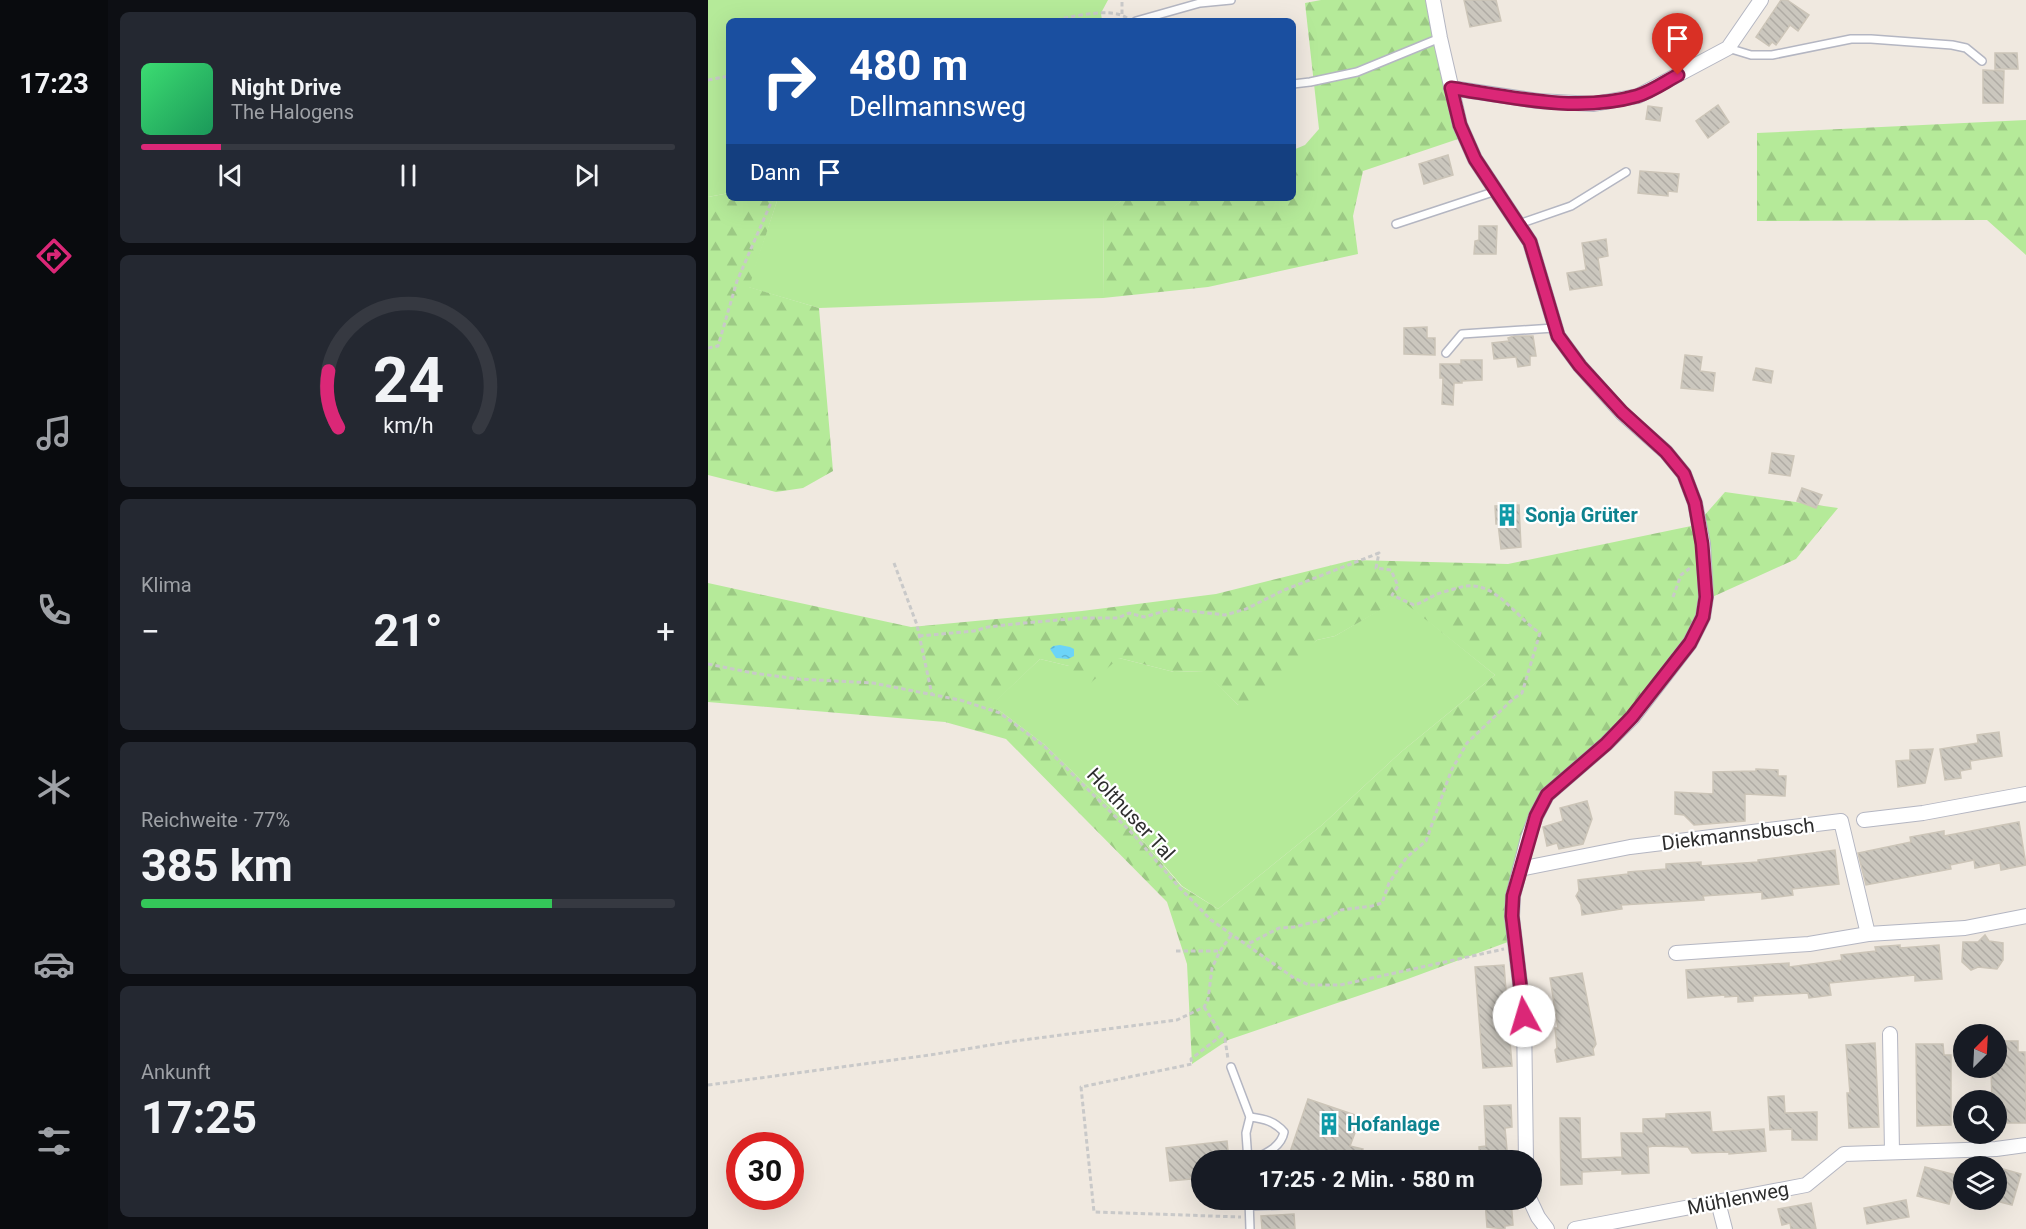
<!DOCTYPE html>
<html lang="de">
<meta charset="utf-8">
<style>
body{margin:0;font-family:Roboto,sans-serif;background:#242831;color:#f1f3f6;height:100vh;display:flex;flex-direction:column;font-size:22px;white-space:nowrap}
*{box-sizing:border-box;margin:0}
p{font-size:20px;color:#9ea1a6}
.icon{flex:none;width:33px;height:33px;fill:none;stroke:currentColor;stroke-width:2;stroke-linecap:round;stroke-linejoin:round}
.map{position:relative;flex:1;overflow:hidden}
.sheet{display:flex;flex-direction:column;gap:12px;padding:12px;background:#0d0f14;width:600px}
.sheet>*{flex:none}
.hud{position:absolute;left:18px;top:18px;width:570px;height:183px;border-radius:9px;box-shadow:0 6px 24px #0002;background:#1a4fa0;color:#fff;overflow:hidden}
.needle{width:39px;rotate:24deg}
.tools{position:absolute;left:1245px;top:1024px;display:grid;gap:12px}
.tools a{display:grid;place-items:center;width:54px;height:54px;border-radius:50%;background:#171b24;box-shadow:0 6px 24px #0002;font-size:30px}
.speed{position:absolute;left:18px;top:1132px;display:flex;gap:12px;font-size:30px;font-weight:700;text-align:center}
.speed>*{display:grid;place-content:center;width:78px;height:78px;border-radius:50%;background:#171b24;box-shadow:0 6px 24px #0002;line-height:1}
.speed .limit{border:9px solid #d22;background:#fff;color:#111}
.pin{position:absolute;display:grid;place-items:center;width:51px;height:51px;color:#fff;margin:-62px -26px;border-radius:50% 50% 50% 0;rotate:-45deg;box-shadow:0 0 6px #0007}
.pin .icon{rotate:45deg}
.me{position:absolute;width:66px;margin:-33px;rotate:354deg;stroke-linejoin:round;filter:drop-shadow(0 0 4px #0008)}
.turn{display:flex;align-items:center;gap:21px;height:126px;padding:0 24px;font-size:27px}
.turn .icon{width:78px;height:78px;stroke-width:2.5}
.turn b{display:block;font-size:42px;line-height:51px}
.then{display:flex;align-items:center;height:57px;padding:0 24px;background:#0003;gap:12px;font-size:22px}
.big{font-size:45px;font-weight:700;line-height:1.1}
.sheet .tile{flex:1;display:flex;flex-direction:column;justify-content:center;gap:9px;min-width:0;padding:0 21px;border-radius:9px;background:#242831}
.sheet .dial{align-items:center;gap:0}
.dial svg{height:156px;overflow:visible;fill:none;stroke:#363941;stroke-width:7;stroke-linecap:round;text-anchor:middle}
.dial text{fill:#f1f3f6;stroke:none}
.song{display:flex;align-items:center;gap:18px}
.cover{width:72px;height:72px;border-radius:9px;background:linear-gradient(135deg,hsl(140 70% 55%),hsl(150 70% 35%))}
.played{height:6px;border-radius:3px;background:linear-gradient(90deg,#db2777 15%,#363941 15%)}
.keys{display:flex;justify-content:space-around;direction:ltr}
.heat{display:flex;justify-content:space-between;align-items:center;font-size:33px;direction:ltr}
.charge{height:9px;border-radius:4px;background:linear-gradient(90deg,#34c759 77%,#363941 0)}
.trip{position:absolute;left:483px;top:1150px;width:351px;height:60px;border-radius:30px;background:#171b24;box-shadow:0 6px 24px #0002;font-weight:700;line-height:60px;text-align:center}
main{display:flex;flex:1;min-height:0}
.tab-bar{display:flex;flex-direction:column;width:108px;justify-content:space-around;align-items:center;background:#090b0e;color:#9ea1a6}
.tab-bar .icon{width:42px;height:42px}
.tab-bar .active{color:#db2777}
.tab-bar b{font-size:27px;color:#f1f3f6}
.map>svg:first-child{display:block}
.grass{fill:#b5ea99}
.forest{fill:url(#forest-firs);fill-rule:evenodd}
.water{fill:url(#water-ripples)}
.building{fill:url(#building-back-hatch);stroke:#ccc5b8;stroke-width:1.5}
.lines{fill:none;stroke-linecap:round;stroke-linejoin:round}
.lane-casing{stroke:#b4b6c2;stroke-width:10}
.street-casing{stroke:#b4b6c2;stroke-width:16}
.path{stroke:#c9c9c9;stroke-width:3;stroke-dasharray:4.5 3;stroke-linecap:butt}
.lane{stroke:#fff;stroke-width:7}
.street{stroke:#fff;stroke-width:14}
.route-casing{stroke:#8e194d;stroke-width:15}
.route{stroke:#db2777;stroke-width:10}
.labels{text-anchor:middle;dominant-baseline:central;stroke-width:4.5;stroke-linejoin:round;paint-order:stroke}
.culture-label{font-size:20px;font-weight:bold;fill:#0d838f;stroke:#fff;text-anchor:start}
.street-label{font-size:20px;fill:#2e2e2e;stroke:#fff}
</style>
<main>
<nav class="tab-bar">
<b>17:23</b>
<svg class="icon active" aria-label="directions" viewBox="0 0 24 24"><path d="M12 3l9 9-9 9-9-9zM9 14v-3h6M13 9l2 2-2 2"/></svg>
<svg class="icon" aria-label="music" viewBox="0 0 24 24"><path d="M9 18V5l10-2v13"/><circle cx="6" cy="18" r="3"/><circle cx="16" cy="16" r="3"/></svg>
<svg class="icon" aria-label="phone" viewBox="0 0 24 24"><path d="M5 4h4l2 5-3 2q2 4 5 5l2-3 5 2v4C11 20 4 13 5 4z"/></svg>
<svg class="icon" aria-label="climate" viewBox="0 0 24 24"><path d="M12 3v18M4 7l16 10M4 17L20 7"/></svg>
<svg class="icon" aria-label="car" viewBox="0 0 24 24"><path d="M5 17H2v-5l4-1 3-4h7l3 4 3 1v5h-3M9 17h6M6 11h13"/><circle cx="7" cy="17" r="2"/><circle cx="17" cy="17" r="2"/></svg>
<svg class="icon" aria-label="filters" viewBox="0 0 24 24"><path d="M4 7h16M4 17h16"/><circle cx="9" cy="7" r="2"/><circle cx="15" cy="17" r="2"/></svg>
</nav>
<section class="sheet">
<div class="tile">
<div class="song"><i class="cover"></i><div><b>Night Drive</b><p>The Halogens</p></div></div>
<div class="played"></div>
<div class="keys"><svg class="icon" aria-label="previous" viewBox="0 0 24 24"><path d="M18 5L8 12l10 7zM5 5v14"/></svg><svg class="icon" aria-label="pause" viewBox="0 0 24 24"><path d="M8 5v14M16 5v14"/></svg><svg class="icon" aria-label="next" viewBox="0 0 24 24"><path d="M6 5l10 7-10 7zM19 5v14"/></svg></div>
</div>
<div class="tile dial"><svg viewBox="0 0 100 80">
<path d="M14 69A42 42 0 1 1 86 69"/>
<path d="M14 69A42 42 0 0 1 9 40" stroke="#db2777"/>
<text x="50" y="56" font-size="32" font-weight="700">24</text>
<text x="50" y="72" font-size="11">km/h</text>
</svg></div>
<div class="tile"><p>Klima</p>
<div class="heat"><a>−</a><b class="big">21°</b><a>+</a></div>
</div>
<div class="tile"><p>Reichweite · 77%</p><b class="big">385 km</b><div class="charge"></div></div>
<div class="tile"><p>Ankunft</p><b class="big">17:25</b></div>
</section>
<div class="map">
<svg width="1318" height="1229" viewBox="0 0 1318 1229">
<defs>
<pattern id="forest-firs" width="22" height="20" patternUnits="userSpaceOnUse" patternTransform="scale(1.5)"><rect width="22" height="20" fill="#b5ea99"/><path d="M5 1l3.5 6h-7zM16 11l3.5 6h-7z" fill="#9cc984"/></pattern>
<pattern id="water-ripples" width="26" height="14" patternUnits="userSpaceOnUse" patternTransform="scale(1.5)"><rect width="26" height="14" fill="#6cd4f8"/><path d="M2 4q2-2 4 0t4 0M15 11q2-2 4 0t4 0" fill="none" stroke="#5eb6d5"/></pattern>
<pattern id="building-back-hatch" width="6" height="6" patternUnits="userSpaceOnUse" patternTransform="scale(1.5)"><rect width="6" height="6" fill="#cbc7be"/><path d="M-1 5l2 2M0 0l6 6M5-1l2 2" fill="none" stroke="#afaba4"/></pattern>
</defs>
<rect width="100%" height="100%" fill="#f0e9e0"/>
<g class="grass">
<polygon points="0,0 400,0 393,13 394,21 21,21 21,193 0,197"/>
<polygon points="70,198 417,198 396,215 395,298 111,308 40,287"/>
<polygon points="692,598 787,675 693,752 614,825 510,909 474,886 428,833 337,745 292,711 281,707 332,659 361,666 411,658 466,672 496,671 530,705 609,640 627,636"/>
</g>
<g class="forest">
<polygon points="613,0 722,0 753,138 655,171 645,216 650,254 500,287 395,298 396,214 417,198 443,201 451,198 585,198 585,150 597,145 611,129 597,3"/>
<polygon points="1318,120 1318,255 1279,220 1049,221 1049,133"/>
<polygon points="21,193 21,198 70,198 41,287 111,308 125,471 95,488 68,492 0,475 0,197"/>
<path d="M1017,492L1130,508L1088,559L1002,598L977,643L923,716L838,795L811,869L808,939L697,980L520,1040L484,1064L479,964L459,902L298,739L237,722L0,702V583L203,627L374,611L508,594L645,560L800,564L988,525ZM692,599L787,675L693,752L614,825L510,909L473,886L428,833L337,745L292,711L282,707L332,659L361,666L378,687L411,658L466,672L495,671L530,705L550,702L609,640L627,636Z"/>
</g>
<polygon class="water" points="352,645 362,647 366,649 366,656 360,659 348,658 342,649 345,646"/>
<g class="building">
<polygon points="756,0 788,0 793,21 762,27"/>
<polygon points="1073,0 1079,0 1101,15 1090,31 1082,25 1068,45 1064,42 1061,46 1048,37"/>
<polygon points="1287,53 1309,53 1310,69 1287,69"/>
<polygon points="1275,70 1296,71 1295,103 1275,103"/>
<polygon points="1010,105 1021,122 1000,138 988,121"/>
<polygon points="940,106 954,108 952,121 938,119"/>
<polygon points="740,155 745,175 716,184 711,164"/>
<polygon points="932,171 971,174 969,192 960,191 960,196 930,193"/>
<polygon points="771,226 789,226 788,254 766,254 767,241 771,240"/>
<polygon points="898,239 900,256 890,258 894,285 862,290 859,273 878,270 874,243"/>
<polygon points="719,327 719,338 727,338 727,355 696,354 696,328"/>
<polygon points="806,336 825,336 828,356 822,356 822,365 810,367 808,357 786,359 784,343 801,341 800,338"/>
<polygon points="977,355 994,357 992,371 1007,373 1005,391 973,388"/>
<polygon points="753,360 774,360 774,380 754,381 754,383 746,383 745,405 734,404 735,378 732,378 732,364 753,364"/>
<polygon points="1048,368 1065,371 1063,383 1045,380"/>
<polygon points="1064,453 1086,456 1082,476 1061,473"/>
<polygon points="1094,488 1114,495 1108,508 1089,501"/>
<polygon points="811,505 813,547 793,549 790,524 788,524 787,506"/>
<polygon points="1291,732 1294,756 1262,761 1263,769 1252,771 1253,778 1237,780 1232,749 1270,743 1269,735"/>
<polygon points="1225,749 1217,783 1190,787 1188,761 1202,760 1202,750"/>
<polygon points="1048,769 1070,770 1070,776 1078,776 1077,796 1037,794 1037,821 986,825 976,815 967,814 967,792 1005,794 1005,772 1048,771"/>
<polygon points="879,801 884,819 875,844 851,849 849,843 839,846 835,827 855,821 852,808"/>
<polygon points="1311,822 1318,865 1293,870 1292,863 1267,868 1266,860 1242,865 1243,869 1158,885 1150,853 1203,842 1202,837 1236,831 1236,836"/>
<polygon points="1127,850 1131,884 1084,889 1085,895 1054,899 1054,892 995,896 996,900 913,905 914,909 874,915 873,905 868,896 871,891 870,880 920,874 920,872 958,869 958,864 993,862 993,866 1050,862 1050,860"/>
<polygon points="1277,935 1281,941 1295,943 1295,960 1289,969 1270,967 1263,970 1254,962 1255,942 1270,942"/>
<polygon points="1192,945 1192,948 1231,945 1234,979 1207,981 1207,975 1121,983 1123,995 1101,998 1100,993 1045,996 1045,1001 1030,1002 1030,996 1017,997 1017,995 980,998 978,970 1081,963 1081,967 1134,960 1133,955 1168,951 1167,947"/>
<polygon points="796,965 804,1066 775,1068 767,967"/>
<polygon points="874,973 888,1044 885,1049 886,1055 849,1062 847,1050 849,1048 847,1028 850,1028 842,978"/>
<polygon points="1288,1041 1310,1041 1310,1052 1317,1052 1318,1123 1288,1123 1288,1101 1284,1101 1283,1069 1288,1068"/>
<polygon points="1167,1043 1171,1127 1141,1128 1139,1093 1142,1093 1138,1045"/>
<polygon points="1208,1044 1235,1044 1236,1055 1243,1055 1243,1125 1209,1126"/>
<polygon points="1076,1096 1077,1113 1109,1112 1109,1140 1084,1140 1084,1129 1062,1130 1060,1097"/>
<polygon points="600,1099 653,1117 642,1146 655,1149 651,1161 579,1161"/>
<polygon points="803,1105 804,1127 797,1128 800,1161 772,1161 771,1147 778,1146 776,1106"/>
<polygon points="1002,1112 1004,1132 1056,1129 1058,1151 1021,1154 1021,1152 984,1153 980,1147 946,1146 940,1147 941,1173 914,1174 914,1170 874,1172 874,1184 853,1185 852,1118 872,1118 873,1159 914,1157 913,1133 935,1133 935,1119 958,1118 958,1114"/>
<polygon points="519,1141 521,1161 494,1161 494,1178 462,1181 458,1148"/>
<polygon points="1217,1167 1256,1177 1256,1192 1245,1189 1241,1204 1209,1196"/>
<polygon points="1288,1167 1313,1174 1304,1205 1288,1201"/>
<polygon points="803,1200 805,1225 797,1226 797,1229 779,1227 777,1201"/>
<polygon points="1198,1200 1201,1217 1159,1224 1156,1208"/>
<polygon points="1103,1203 1108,1229 1083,1229 1082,1223 1074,1225 1070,1209"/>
<polygon points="586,1214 587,1229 554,1229 553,1216"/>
</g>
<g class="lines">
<g class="lane-casing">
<g id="lane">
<polyline points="428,21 492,3 523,0"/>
<polyline points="1020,48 1043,55 1064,55 1143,39 1163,39 1244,45 1258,48 1274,61"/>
<polyline points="585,84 602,82 649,72 732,38"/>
<polyline points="688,224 788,191"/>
<polyline points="811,224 863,206 918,172"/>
<polyline points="738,353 754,334 846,328"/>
<polyline points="523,1067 542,1117 538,1133 540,1161"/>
<path d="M542,1117C557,1119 566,1121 576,1132C573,1148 556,1154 542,1161"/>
<polyline points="541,1200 542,1229"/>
<polyline points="541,1206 576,1205 597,1200"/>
</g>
</g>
<g class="street-casing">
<g id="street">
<polyline points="725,0 732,38 752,125 767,159 822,242 850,336 872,366 914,413 958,452 976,474 987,503 995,544 998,597 995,617 982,643 925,717 898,744 839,795 828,816 820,838 805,896 804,917 816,1016 818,1161"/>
<polyline points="743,88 830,101 886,104 930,96 1020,48 1053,0"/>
<polyline points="1156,820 1215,813 1318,794"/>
<polyline points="812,869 922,847 1133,821 1160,934"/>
<polyline points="968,953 1101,944 1160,934 1257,928 1318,916"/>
<polyline points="1182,1034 1184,1152"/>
<polyline points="822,1200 830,1217 839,1229"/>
<polyline points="1010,1202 1017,1229"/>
<polyline points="867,1229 1098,1185 1136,1154 1288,1149 1318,1145"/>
</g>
</g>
<g class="path">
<polyline points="414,14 414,0"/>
<path d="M341,21C361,18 402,6 419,18"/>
<polyline points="0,80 21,76"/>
<polyline points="0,348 10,346 29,281 65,198"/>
<polyline points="186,563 209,625 224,695"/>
<polyline points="965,597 973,575 982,568"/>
<path d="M211,636L266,631L280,627L316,623L373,618H410L421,613L436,617L464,609L517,615L538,609L576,590L671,553L668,568L683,570L690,586L684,595L706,605C714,603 720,598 727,595C734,592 742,590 750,588C785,576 806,616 832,633L814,693L805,699L759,743L743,771L718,841L699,857L691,868L681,883L674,903L664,906L633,910L618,919L586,927L571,928L540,944"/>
<polyline points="0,664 45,673 90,679 165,683 252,700 292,713 336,746 425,834 470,886 503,920 586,978 601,985 632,985 796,949"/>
<polyline points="468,951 512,951"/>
<polyline points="496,1007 517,1039 520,1059"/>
<polyline points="514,1035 483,1059 484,1064 373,1087 386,1212 533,1217"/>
<polyline points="0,1085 222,1055 307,1041 469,1020 496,1007 500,1000 504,968 512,951 524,934"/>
</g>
<use href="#lane" class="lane"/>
<use href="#street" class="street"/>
</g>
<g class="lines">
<g class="route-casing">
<path id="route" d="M816,1016L804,916L805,896L828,816L839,795L898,744L924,717L982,643L995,617L998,597L994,544L987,503L976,474L958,452L914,412L872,366L850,336L822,242L767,159L752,125L743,88C803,97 869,113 929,96C943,92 957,82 970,75"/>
</g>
<use href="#route" class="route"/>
</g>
<defs>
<g id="building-bare" transform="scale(1.8)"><path d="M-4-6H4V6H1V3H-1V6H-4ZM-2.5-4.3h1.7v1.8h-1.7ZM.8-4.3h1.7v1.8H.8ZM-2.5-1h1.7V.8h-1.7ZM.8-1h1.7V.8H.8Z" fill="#0f9aa8" stroke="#fff" stroke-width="2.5" paint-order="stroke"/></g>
</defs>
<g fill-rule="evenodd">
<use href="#building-bare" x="799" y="515"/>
<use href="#building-bare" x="621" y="1124"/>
</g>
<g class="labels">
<g class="culture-label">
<text x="817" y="515">Sonja Grüter</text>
<text x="639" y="1124">Hofanlage</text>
</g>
<g class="street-label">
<text transform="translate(423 814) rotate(47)">Holthuser Tal</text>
<text transform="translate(1030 834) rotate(-7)">Diekmannsbusch</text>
<text transform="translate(1030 1198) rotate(-11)">Mühlenweg</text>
</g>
</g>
</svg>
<div class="tools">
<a><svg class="needle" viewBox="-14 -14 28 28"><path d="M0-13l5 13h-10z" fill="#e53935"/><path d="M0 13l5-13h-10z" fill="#9ea1a6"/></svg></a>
<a><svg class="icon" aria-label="search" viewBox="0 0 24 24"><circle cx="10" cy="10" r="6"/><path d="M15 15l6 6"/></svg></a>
<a><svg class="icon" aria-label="layers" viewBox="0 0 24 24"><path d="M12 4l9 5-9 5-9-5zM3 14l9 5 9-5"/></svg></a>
</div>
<div class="speed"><div class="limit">30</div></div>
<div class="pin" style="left:970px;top:75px;background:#d93025"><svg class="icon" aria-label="arrive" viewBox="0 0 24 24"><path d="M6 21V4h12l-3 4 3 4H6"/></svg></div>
<svg class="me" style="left:816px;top:1016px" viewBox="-20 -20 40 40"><circle r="19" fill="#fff"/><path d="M0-13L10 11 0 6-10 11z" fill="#db2777"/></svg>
<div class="trip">17:25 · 2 Min. · 580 m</div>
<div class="hud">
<div class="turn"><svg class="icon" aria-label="right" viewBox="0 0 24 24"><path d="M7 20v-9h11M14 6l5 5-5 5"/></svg><div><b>480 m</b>Dellmannsweg</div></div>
<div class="then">Dann<svg class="icon" aria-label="arrive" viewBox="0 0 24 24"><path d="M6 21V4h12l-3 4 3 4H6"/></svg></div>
</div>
</div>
</main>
